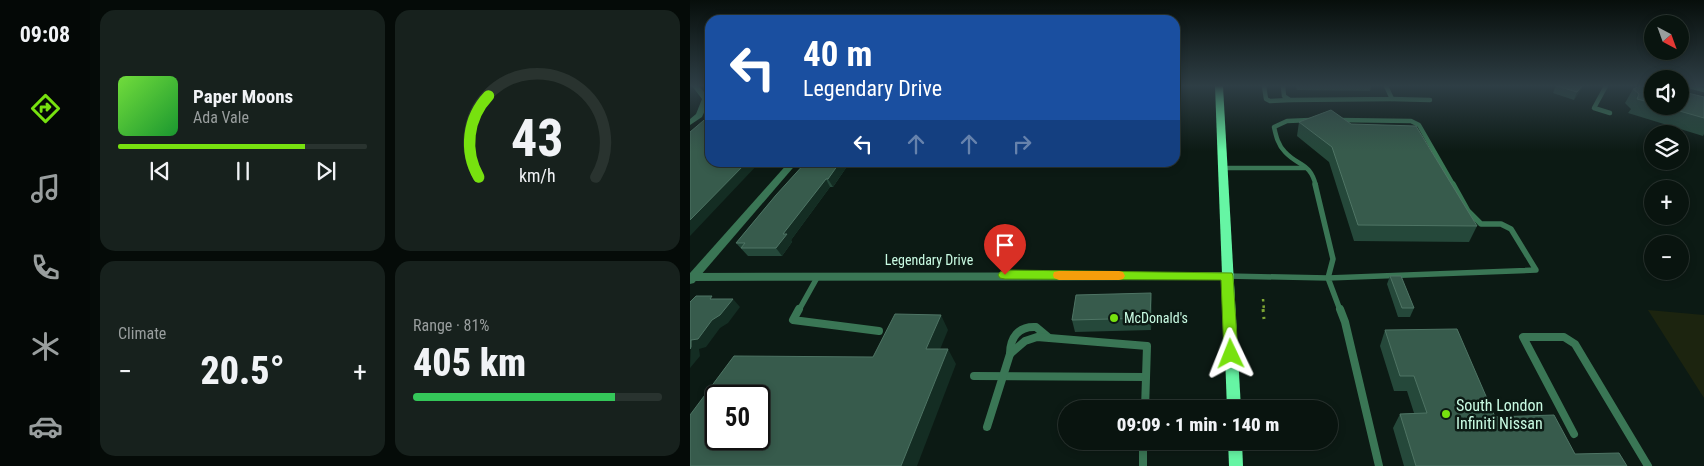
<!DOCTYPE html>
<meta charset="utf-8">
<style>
body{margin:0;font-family:"Roboto Condensed",sans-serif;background:#17211d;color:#f1f3f6;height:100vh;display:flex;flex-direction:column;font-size:19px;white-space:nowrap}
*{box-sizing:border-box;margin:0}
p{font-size:16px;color:#999e9e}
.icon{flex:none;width:28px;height:28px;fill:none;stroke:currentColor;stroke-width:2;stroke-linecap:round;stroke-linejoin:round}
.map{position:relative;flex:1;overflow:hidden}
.drawer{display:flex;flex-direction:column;gap:10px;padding:10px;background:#050b08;width:600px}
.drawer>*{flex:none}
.hud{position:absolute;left:15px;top:15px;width:475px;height:152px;border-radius:15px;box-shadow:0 2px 8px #0003,0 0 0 1px #29332f;background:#1a4fa0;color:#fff;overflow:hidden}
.needle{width:32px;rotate:139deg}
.fabs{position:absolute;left:954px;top:15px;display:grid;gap:10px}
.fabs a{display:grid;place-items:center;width:45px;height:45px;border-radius:50%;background:#09140f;box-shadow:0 2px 8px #0003,0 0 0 1px #29332f;font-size:25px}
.speed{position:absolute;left:15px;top:385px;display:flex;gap:10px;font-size:25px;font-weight:700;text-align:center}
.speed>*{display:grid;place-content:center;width:65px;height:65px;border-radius:50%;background:#09140f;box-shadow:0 2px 8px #0003,0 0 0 1px #29332f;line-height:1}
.speed .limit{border:2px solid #111;border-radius:8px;background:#fff;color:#111}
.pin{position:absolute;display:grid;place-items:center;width:42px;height:42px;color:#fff;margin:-51px -21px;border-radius:50% 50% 50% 0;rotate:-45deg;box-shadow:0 0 5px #0007}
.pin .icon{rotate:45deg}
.me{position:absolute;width:55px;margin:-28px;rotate:358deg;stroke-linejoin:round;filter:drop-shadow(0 0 4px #0008)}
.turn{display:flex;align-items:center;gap:18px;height:105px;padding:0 15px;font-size:22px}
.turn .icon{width:65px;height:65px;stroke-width:2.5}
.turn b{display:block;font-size:35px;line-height:42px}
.lanes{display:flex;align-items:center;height:48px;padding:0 15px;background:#0003;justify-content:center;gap:25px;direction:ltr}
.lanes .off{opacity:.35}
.big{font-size:38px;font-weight:800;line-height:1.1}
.drawer .card{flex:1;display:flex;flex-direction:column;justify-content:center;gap:8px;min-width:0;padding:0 18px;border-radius:15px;background:#17211d}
.drawer .dial{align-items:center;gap:0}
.dial svg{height:130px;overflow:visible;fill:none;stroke:#29332f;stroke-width:7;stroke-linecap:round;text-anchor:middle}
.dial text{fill:#f1f3f6;stroke:none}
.song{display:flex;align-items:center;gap:15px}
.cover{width:60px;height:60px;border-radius:8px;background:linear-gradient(135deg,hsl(100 70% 55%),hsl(130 70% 35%))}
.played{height:5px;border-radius:2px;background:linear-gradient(90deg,#77e10f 75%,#29332f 75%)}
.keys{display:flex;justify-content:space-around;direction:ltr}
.heat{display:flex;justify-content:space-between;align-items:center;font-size:28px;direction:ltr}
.charge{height:8px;border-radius:4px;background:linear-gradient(90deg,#34c759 81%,#29332f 0)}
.drawer .tiles{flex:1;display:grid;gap:10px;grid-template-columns:repeat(2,1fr)}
.trip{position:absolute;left:368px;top:400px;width:280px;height:50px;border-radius:25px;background:#09140f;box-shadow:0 2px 8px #0003,0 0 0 1px #29332f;font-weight:800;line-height:50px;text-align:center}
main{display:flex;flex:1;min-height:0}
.dock{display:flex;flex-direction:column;width:90px;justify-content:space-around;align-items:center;background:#040806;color:#999e9e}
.dock .icon{width:35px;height:35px}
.dock .active{color:#77e10f}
.dock b{font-size:22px;color:#f1f3f6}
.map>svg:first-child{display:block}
.green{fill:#1c240f}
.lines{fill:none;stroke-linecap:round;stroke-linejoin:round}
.path-far1{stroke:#7da434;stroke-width:2.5;stroke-dasharray:2.5 4;stroke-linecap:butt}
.path{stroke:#7da434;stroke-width:3;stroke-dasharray:3 5;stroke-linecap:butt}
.service-far2{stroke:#3a7655;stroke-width:4.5}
.service-far1{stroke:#3a7655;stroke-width:5.5}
.service{stroke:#3a7655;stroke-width:8}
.minor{fill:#3a7655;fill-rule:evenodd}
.tertiary{fill:#3a7655;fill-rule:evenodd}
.secondary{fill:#66f5a4;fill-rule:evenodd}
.wall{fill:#25483a}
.shaded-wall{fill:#142d23}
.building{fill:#375b4c;stroke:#4e7464;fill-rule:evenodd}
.route{fill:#77e10f;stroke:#4d920a}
.slow{fill:#f59e0b}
.poi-dot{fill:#77e10f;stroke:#0c1a14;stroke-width:2}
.labels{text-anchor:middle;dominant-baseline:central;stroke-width:5;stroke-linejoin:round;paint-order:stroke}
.street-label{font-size:14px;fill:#c9fbe3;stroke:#0c1a14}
.poi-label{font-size:14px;fill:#c9fbe3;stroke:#0c1a14;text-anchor:start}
.near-poi-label{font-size:16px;fill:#c9fbe3;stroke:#0c1a14;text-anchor:start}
</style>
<main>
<nav class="dock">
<b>09:08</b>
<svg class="icon active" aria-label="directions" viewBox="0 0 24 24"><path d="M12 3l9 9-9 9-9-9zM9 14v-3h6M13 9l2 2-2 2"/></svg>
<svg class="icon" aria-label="music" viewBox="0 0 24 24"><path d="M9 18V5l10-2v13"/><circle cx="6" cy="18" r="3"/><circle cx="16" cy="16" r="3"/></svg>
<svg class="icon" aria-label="phone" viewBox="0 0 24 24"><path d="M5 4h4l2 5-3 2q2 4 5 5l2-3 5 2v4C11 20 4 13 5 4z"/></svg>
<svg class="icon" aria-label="climate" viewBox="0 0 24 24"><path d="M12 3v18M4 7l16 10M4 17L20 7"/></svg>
<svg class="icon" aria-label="car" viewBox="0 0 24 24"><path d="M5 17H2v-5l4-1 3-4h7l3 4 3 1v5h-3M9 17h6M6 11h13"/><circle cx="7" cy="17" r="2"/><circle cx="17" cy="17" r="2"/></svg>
</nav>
<section class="drawer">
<div class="tiles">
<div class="card">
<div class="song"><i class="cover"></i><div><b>Paper Moons</b><p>Ada Vale</p></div></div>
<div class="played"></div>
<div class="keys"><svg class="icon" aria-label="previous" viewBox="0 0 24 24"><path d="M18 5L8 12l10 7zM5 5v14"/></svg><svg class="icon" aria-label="pause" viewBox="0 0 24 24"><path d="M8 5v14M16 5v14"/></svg><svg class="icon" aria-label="next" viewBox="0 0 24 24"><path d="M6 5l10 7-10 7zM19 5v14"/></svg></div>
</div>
<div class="card dial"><svg viewBox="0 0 100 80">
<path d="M14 69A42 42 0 1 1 86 69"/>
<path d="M14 69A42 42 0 0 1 20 19" stroke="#77e10f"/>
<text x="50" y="56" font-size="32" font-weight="700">43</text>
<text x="50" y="72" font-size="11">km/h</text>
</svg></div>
<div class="card"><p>Climate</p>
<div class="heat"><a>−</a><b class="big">20.5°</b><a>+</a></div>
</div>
<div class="card"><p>Range · 81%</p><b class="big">405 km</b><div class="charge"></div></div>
</div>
</section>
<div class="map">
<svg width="1014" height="466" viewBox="0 0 1014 466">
<rect width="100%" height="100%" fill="#0c1a14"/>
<polygon class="green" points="958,310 1014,315 1014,398"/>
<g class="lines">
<polyline class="path-far1" points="573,299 574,310"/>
<polyline class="path" points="573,309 574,319"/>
<g class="service-far2">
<polyline points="574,86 576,99 580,101 600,100"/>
<polyline points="593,86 594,96 600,100 702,99 696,86"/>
<polyline points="916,86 904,108 920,113"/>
<polyline points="999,86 1014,90"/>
<polyline points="702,99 740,100"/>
<path d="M620,120L597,121L584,127C586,136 588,145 595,152C609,167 620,162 626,186"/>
<polyline points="649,120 721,121 729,125 764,186"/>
<polyline points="532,168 615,168"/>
</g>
<g class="service-far1">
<polyline points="537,276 638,278 643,259 625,184"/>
<polyline points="109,310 128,276"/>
<polyline points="650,310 638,278 846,270 821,229 811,224 791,224 778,211 763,184"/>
</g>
<g class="service">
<polyline points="109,309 103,320 189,331"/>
<polyline points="650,309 655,322 689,466"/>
<path d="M320,354C320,338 328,326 346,327L358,337"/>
<polyline points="284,376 456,377"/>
<polyline points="297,427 320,354 335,341 347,337 457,346 455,409"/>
<polyline points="884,434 833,337 874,337 885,344 958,466"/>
<polyline points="453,441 453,466"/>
</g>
<g class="minor">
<polygon points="2,86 9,86 20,99 12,117 0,125 0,119 6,114 12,99"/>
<polygon points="99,162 108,162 4,283 0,284 0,273"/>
</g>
<polygon class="tertiary" points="537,272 541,273 542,276 541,279 537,280 0,281 0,273"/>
<g class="secondary">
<polygon points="525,86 533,86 551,409 537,409"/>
<polygon points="538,441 552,441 553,466 539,466"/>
</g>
</g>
<g class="wall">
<polygon points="606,86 681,86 680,91 607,90"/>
<polygon points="866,86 893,86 884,100 863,93"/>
<polygon points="962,86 962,106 990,106 1014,97 1014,134 1013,136 938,113 941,109 935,103 943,89"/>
<polygon points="609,122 787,226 779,242 664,241 639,162 607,136"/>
<polygon points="160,162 143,187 140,187 101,240 102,242 92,256 58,256 46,243 86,195"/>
<polygon points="700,276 724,308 720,317 708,317 697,284"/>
<polygon points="461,293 462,305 461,330 385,332 382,320"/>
<polygon points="695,330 805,417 885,454 937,466 714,466 703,428 710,414 724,413 717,391 704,391 690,346"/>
</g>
<g class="shaded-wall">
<polygon points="892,86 893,86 884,100 887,92"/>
<polygon points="57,162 70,162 0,236 0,220"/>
<polygon points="150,162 160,162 143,187 138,179"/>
<polygon points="136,179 140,187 101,240 102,242 92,256 86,248 93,234"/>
<polygon points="461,293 462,305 461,330 460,318"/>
<polygon points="43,299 50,307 38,323 30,328 16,347 9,349 10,356 0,368 1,340"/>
<polygon points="251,315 258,330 244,364 236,349"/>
<polygon points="258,349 266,364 227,466 211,466"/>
</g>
<g class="building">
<polygon points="867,86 892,86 887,92"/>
<polygon points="951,86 962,86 962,103 947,99 949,94 943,89"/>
<polygon points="990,91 1014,97 1014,118 972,106 990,106"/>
<polygon points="641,110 661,124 726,126 787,226 668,225 642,147 609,122"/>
<polygon points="20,115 20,162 57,162 0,220 0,132"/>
<polygon points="116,162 150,162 138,179 136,179 93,234 97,234 86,248 51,248 55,243 46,243 86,195"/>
<polygon points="700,276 711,276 724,308 712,308"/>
<polygon points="461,293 460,318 382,320 386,295"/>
<polygon points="6,296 22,296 20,299 43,299 30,315 22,320 8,339 1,340 1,347 0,349 0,302"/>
<path d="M205,314L251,315L236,349H258L211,466H0V415L44,356L183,357ZM26,396H69V439H26Z"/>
<polygon points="767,329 805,417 864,415 885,454 929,453 937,466 726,466 710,414 737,413 724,376 710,376 695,330"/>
</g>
<linearGradient id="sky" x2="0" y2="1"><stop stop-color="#070e0b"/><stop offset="0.57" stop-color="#2e3e45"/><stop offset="1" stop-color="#2e3e45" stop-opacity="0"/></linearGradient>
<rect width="1014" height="151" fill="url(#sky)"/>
<polygon class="route" points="315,270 542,273 543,276 548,354 546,358 541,360 536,358 534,354 531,280 315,279 310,278 308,275 310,272"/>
<polygon class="slow" points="369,271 429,271 433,272 435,276 433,279 429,280 369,280 364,278 363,275 364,272"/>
<g class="poi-dot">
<circle cx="424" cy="318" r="5"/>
<circle cx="756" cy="414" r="5"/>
</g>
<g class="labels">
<g class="street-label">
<text x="239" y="260">Legendary Drive</text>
</g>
<g class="poi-label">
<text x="434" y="318">McDonald's</text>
</g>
<g class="near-poi-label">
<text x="766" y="405">South London<tspan x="766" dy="18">Infiniti Nissan</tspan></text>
</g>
</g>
</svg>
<div class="fabs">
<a><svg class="needle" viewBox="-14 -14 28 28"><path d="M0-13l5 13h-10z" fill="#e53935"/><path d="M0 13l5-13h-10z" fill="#999e9e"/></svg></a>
<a><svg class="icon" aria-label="sound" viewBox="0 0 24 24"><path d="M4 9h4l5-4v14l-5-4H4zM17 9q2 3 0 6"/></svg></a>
<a><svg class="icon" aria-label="layers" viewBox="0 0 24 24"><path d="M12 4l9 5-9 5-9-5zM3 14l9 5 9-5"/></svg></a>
<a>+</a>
<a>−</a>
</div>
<div class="speed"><div class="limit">50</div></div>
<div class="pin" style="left:315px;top:275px;background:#d93025"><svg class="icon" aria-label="arrive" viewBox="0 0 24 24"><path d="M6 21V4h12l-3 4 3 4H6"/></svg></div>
<svg class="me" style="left:541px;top:354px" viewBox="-20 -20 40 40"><path d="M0-17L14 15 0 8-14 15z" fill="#77e10f" stroke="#fff" stroke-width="4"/></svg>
<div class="trip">09:09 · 1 min · 140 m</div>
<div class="hud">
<div class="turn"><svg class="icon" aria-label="left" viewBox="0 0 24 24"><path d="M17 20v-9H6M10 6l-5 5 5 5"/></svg><div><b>40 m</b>Legendary Drive</div></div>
<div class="lanes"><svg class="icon" aria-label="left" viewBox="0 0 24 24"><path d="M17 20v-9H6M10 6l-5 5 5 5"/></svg><svg class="icon off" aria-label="ahead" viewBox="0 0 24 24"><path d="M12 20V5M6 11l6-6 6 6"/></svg><svg class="icon off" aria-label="ahead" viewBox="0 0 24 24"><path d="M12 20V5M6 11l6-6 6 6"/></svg><svg class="icon off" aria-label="right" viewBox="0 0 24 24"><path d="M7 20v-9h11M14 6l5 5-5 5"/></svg></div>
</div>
</div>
</main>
